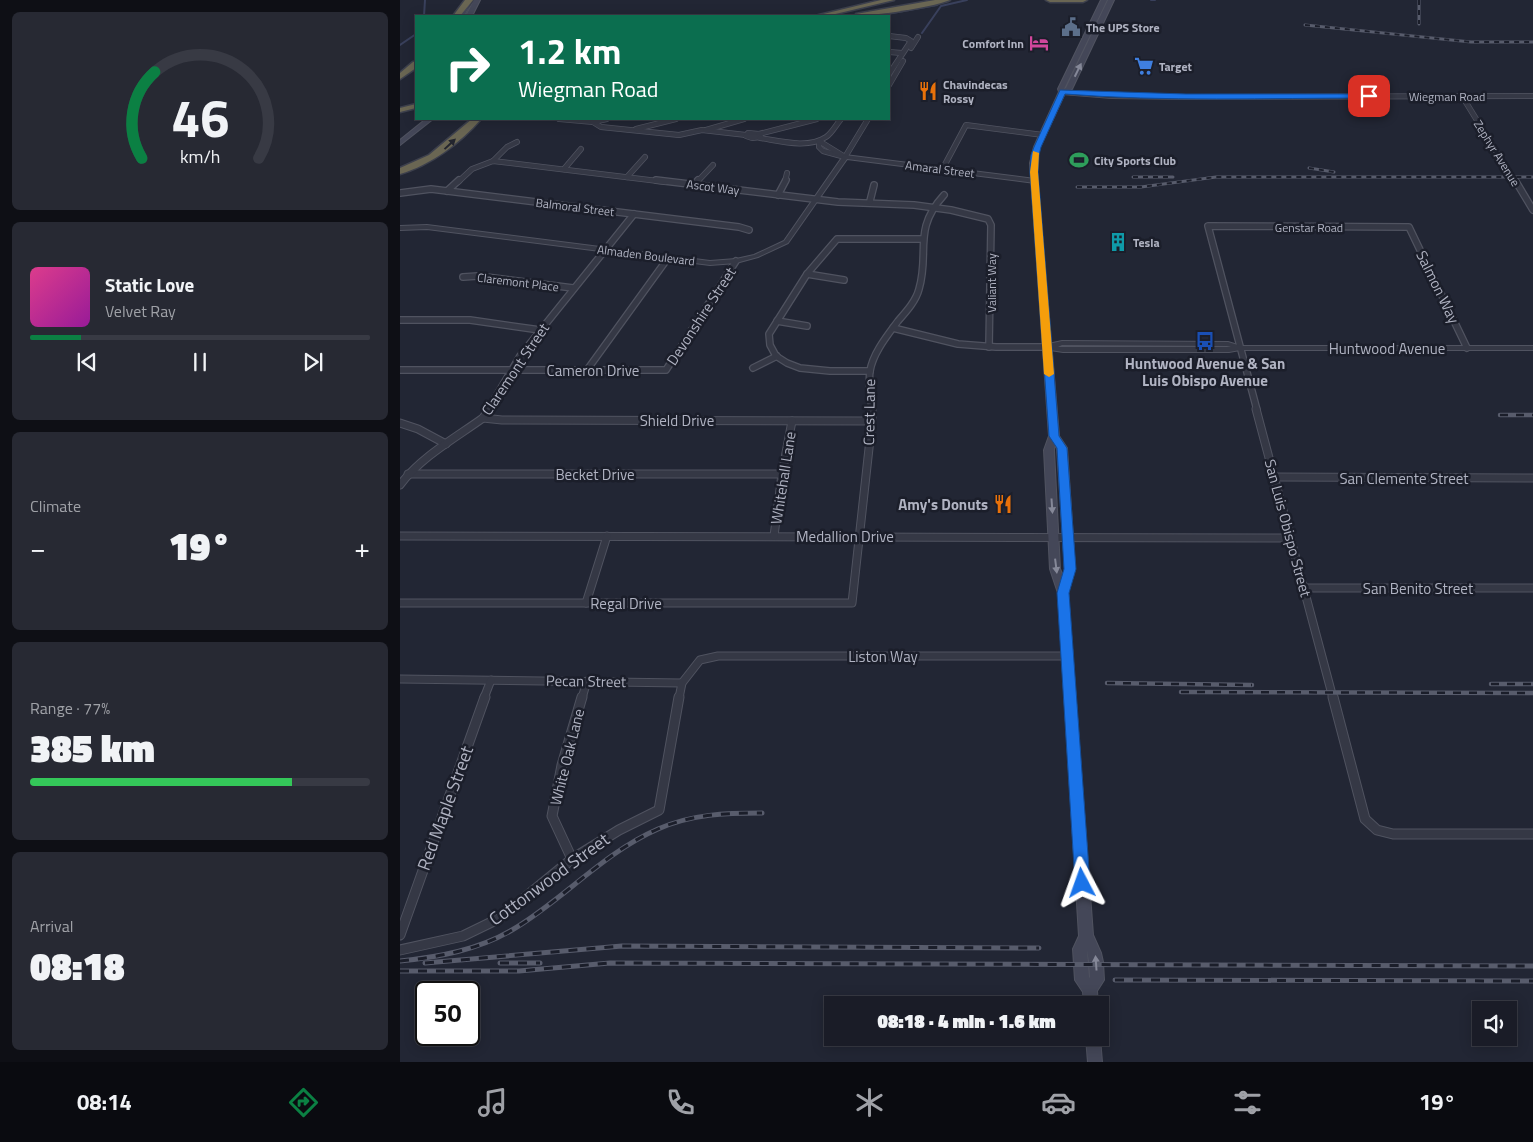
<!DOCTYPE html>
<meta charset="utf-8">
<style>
body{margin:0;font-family:"Titillium Web",sans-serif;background:#272933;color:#f1f3f6;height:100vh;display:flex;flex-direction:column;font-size:19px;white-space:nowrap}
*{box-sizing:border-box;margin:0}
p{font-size:16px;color:#9fa1a7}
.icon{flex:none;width:28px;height:28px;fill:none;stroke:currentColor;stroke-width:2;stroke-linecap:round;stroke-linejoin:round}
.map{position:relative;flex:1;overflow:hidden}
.sheet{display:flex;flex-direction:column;gap:12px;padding:12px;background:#0e0f15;width:400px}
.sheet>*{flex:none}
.guide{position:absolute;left:15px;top:15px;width:475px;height:105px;border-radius:0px;box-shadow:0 2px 12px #0003,0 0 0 1px #383a44;background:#0b6e4f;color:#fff;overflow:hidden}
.fabs{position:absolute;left:1072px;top:1001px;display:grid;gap:10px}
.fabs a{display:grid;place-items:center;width:45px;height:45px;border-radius:0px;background:#1a1c27;box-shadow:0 2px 12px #0003,0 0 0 1px #383a44;font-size:25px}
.speed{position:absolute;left:15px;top:981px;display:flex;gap:10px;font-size:25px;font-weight:700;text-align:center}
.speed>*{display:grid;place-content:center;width:65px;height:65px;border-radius:50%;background:#1a1c27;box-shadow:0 2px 12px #0003,0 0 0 1px #383a44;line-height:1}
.speed .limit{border:2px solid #111;border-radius:8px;background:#fff;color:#111}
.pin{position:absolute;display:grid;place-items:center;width:42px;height:42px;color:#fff;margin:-21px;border-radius:10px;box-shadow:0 2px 8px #0006}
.me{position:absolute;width:55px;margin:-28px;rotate:356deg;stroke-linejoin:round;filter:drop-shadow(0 0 4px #0008)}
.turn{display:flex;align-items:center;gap:18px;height:105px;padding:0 20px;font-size:22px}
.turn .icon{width:65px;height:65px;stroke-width:2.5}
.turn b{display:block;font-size:35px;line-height:42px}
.big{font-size:38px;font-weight:800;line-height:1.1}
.sheet .widget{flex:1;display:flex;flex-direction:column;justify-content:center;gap:8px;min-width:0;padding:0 18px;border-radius:8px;background:#272933}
.sheet .dial{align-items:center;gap:0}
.dial svg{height:130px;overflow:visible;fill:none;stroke:#383a44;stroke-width:7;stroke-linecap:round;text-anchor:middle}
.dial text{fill:#f1f3f6;stroke:none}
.song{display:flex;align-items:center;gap:15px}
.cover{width:60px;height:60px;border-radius:8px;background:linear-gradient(135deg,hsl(330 70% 55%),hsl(300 70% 35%))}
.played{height:5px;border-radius:2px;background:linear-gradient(90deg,#0b8043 15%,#383a44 15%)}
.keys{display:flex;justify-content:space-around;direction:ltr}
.heat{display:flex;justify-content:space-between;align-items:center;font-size:28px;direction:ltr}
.charge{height:8px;border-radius:4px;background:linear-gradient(90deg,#34c759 77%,#383a44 0)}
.trip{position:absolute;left:424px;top:996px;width:285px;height:50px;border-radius:0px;background:#1a1c27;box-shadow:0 2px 12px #0003,0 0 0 1px #383a44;font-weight:800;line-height:50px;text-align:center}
.tabs{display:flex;height:80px;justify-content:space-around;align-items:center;background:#0a0b10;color:#9fa1a7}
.tabs .icon{width:35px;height:35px}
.tabs .on{color:#0b8043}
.tabs b{font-size:22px;color:#f1f3f6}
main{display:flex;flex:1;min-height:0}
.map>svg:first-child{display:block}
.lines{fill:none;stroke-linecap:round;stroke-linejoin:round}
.stream{stroke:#39405c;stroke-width:2}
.minor-far3-casing{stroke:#505360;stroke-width:6}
.minor-far2-casing{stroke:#505360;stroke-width:8}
.minor-far1-casing{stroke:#505360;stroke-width:9}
.minor-casing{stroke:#505360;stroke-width:11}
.tertiary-casing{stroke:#505360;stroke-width:2}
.secondary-casing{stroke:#505360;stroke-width:2}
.motorway-casing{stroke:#3d404d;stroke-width:3}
.minor-far3{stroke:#353845;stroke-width:4.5}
.minor-far2{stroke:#353845;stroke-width:5.5}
.minor-far1{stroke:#353845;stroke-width:7}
.minor{stroke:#353845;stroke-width:9}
.tertiary{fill:#353845;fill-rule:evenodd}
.secondary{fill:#444758;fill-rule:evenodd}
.motorway{fill:#6a6653;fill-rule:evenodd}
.rail-far2-casing{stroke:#585c6c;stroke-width:3}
.rail-far1-casing{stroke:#585c6c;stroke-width:4.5}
.rail-casing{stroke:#585c6c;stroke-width:5}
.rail-far2{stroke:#1b1e2a;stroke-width:2;stroke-dasharray:5;stroke-linecap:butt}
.rail-far1{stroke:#1b1e2a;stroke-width:2.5;stroke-dasharray:8;stroke-linecap:butt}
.rail{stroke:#1b1e2a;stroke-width:3;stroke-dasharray:9;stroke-linecap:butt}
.oneway{fill:#858898}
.oneway2{fill:#23252e}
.route{fill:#1a73e8;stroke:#114b97}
.slow{fill:#f59e0b}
.labels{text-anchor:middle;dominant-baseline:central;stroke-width:5;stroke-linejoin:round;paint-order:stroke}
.far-poi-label{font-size:12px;font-weight:bold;fill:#b0b3c2;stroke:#1b1e2a;text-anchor:start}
.far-street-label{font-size:12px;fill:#b0b3c2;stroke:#1b1e2a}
.street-label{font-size:15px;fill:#b0b3c2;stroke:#1b1e2a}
.poi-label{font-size:15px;font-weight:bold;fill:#b0b3c2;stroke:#1b1e2a}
.near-street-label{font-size:18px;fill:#b0b3c2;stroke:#1b1e2a}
</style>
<main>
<section class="sheet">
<div class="widget dial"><svg viewBox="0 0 100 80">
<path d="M14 69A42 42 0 1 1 86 69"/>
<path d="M14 69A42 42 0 0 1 22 16" stroke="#0b8043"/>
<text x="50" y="56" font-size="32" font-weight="700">46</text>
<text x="50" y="72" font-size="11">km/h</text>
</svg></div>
<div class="widget">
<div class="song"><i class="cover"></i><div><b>Static Love</b><p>Velvet Ray</p></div></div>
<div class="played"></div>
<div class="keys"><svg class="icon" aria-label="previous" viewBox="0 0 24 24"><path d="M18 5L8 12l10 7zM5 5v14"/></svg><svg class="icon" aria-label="pause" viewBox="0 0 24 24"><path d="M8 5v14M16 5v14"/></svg><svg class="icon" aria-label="next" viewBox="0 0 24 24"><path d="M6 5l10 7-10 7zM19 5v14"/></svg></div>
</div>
<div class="widget"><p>Climate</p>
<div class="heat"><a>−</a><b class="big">19°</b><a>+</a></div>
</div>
<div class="widget"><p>Range · 77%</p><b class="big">385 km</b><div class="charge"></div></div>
<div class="widget"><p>Arrival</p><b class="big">08:18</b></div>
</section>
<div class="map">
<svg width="1133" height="1062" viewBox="0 0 1133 1062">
<rect width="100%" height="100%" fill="#222634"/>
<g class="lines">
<g class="stream">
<polyline points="751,0 755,0"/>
<polyline points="24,16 25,0"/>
<polyline points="476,16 537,5"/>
<polyline points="522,33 541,6 567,0"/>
<polyline points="0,45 16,34"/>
</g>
<g class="minor-far3-casing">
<g id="minor-far3">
<polyline points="489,36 506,38 511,41 489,74"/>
<polyline points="511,48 518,37"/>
<polyline points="489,52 502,53"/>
<polyline points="489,85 503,61"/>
<polyline points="662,92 712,96 786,97 1133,96"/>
<polyline points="1062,96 1115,182"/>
<polyline points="159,119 193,122 201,127 279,135 302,130 346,135"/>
<polyline points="193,122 207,119"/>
<polyline points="236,129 276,119"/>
<polyline points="306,130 344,119"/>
<polygon points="348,133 359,134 361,137 352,138 346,136"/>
<polyline points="359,134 417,119"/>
<path d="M360,138C380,141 408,149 426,137C432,133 436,125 441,119"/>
<polyline points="419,141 419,147 423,151 445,157"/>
<polyline points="419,141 445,157"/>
<polyline points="445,157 468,119"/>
<polyline points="93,161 107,147 117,142"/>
<polyline points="164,169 181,149"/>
<polyline points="542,170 566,125 643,135"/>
<polyline points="227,177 245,157"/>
<polyline points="58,182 72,169 93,161 266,182"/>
<polyline points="297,182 313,165"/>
<polyline points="385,182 387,173"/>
</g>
</g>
<g class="minor-far2-casing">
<g id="minor-far2">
<polyline points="256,180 438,202 514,205 551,210 588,219 591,225 589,347"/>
<polyline points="1115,180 1133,210"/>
<polyline points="294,185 298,180"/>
<polyline points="47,191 59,180"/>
<polyline points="0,193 31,189 339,227 349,230"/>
<polyline points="378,195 386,180"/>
<polyline points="470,201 474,185"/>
<polyline points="407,274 444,280"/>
<polyline points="63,277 78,276 173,288"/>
<polyline points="0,320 70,320 140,330"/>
<polyline points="377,321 407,326"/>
<polyline points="493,328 558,344 596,347 647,347"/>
<polyline points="353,368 377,356"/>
<polyline points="0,370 266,370 336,261"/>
<polyline points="187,370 268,258"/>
<polyline points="470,371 430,371 400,368 387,363 376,356 370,345 369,334 407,274 437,239 523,239"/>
<polyline points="88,410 120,356 234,214"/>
<path d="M472,410C471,398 468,383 470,371C473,353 487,336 498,321C506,312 516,301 519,289C530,252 512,230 544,195"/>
<polyline points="857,410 808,226 1009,227 1067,348"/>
</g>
</g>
<g class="minor-far1-casing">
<g id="minor-far1">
<polyline points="856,409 933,698"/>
<polyline points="83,418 102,420 472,421"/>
<polyline points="0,423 18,429 46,444"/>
<polyline points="8,474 382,474"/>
<polyline points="874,477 1133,478"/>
<path d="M0,485C21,457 55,438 83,418L89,409"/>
<polyline points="0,536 890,538"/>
<polyline points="374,536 382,474 392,421"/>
<polyline points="903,588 1133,588"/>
<polyline points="0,603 452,603 472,421 472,409"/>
<polyline points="186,603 207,536"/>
<polyline points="0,679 282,683"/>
<polyline points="84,698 91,680"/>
<polyline points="182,698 187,681"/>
<polyline points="279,698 282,683 300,660 318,656 666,656"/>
</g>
</g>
<g class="minor-casing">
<g id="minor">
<polyline points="933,697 965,819 977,830 993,834 1133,834"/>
<polyline points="172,859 152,816 162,765 182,697"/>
<polyline points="0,935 85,697"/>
<polyline points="0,950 63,936 100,918 172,859 219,830 259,810 279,697"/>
</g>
</g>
<g class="tertiary-casing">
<g id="tertiary">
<polygon points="445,155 635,179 638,181 635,183 447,159 388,243 358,257 336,263 310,265 27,229 0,230 0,226 27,225 310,261 336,259 354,255 384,241 443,156"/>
<path d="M662,341L828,342L841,346H1133V350H840L829,352H663L644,349L643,347L644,345ZM662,345L827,346L831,347H658Z"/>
</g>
</g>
<g class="secondary-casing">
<g id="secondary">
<polygon points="66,0 72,0 64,16 58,16"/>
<polygon points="74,0 80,0 72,16 66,16"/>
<path d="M701,0H707L664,89L666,88L708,0H714L672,89L665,93L640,147L636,163L659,436L667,448L675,569L668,593L693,935L701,953L703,962L704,980L697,991L698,1005H684L683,992L675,980L673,949L679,936L658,593L650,569L644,450L649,436L630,163L634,147L659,92L658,89ZM655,445L657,448L665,569L663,576L660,569L654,450ZM687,950L689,962L690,978L689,977Z"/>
<polygon points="26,119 33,119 0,145 0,140"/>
<polygon points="686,1038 700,1038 702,1062 688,1062"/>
</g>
</g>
<g class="motorway-casing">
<g id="motorway">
<polygon points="65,0 73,0 60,16 53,16"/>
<polygon points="481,0 494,0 427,16 415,16"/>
<path d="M535,0H550C541,5 464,19 456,14Z"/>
<polygon points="646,0 687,0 683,2 650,2"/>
<polygon points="13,62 16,62 16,68 0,79 0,73"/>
<polygon points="16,104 16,108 0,112 0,108"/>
<path d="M72,119H81C60,143 31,165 0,174V168L29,155Z"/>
</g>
</g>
<use href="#minor-far3" class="minor-far3"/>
<use href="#minor-far2" class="minor-far2"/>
<use href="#minor-far1" class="minor-far1"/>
<use href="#minor" class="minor"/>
<use href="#tertiary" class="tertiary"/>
<use href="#secondary" class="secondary"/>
<use href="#motorway" class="motorway"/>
<g class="rail-far2-casing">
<g id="rail-far2">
<polyline points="1019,0 1019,24"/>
<polyline points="905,25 1071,42 1133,42"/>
<polyline points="909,168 934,172"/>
<polyline points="733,177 773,177"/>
<polyline points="677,187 741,187 816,177 1133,177"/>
</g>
</g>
<g class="rail-far1-casing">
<g id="rail-far1">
<polyline points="1100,415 1133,415"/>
<polyline points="707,683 852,685"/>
<polyline points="1091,684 1133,684"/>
<polyline points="781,692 1133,693"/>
</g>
</g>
<g class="rail-casing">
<g id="rail">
<path d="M0,961C39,957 78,950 112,930C163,900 203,853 258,829C292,814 326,813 362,813"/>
<polyline points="25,963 222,946 639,948"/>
<polyline points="100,963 140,963"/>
<polyline points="0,971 119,971 210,963 1133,966"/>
<polyline points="715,980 1133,981"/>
</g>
</g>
<use href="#rail-far2" class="rail-far2"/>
<use href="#rail-far1" class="rail-far1"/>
<use href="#rail" class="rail"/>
</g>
<defs><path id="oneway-solid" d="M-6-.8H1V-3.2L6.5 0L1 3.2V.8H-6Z" transform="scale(1.25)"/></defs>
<g class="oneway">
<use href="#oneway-solid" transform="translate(678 70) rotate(-64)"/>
<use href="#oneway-solid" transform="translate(652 506) rotate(86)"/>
<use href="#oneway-solid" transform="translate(656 566) rotate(83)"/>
<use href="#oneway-solid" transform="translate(696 963) rotate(-94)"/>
</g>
<use class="oneway2" href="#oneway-solid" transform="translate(50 144) rotate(-43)"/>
<path class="route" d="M660,90L786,94H969L972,96L969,98C867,98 766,102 665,94L641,147L639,155L638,172L659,436L667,448L676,569L669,593L690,883L688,888L682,890L677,888L675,883L657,593L664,569L657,448L649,436L630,172L631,155L634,147Z"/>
<polygon class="slow" points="633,151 639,153 638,172 654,374 649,377 644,374 630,172"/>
<defs>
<g id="civic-bare" transform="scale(1.5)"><path d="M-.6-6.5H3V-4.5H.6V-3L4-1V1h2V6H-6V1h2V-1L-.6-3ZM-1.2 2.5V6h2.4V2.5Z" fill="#5c6f8a" stroke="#1b1e2a" stroke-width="2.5" paint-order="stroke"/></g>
<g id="hotel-bare" transform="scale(1.5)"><path d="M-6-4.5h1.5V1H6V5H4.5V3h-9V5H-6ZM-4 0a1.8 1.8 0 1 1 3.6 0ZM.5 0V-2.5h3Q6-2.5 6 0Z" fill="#d1479c" stroke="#1b1e2a" stroke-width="2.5" paint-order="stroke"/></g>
<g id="supermarket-bare" transform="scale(1.5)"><path d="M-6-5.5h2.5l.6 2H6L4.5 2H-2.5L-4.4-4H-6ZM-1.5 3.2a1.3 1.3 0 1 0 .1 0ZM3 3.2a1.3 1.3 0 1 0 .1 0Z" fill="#3f7fe0" stroke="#1b1e2a" stroke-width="2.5" paint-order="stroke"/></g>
<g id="restaurant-bare" transform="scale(1.5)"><path d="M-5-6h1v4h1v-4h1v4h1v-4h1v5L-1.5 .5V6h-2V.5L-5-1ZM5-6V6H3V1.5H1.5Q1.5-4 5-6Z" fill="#e8710a" stroke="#1b1e2a" stroke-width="2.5" paint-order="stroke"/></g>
<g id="stadium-bare" transform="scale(1.5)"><path d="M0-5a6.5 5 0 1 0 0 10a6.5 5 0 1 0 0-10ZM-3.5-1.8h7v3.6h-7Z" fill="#2e9e5b" stroke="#1b1e2a" stroke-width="2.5" paint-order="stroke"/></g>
<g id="building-bare" transform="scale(1.5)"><path d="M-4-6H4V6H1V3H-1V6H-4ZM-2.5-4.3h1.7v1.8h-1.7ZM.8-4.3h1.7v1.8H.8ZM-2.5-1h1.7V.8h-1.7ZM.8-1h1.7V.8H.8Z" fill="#0f9aa8" stroke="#1b1e2a" stroke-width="2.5" paint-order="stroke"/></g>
<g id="bus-bare" transform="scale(1.5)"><path d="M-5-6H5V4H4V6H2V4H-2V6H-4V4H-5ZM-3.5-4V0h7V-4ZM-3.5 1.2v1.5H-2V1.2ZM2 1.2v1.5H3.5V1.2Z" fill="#1a4fb4" stroke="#1b1e2a" stroke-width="2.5" paint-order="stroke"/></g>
</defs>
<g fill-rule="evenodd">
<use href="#civic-bare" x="671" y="27"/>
<use href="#hotel-bare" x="639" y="43"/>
<use href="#supermarket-bare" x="744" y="66"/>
<use href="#restaurant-bare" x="528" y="91"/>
<use href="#stadium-bare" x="679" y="160"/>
<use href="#building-bare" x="718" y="242"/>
<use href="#bus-bare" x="805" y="341"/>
<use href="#restaurant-bare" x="603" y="504"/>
</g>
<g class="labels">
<g class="far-poi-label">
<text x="686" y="27">The UPS Store</text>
<text x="624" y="43" text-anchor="end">Comfort Inn</text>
<text x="759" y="66">Target</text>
<text x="543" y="84">Chavindecas<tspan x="543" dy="14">Rossy</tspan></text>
<text x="694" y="160">City Sports Club</text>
<text x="733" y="242">Tesla</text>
</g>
<g class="far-street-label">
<text x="1047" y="96">Wiegman Road</text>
<text transform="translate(1097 153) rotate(58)">Zephyr Avenue</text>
<text transform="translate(540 169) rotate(7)">Amaral Street</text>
<text transform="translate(313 187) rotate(7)">Ascot Way</text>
<text transform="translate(175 207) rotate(7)">Balmoral Street</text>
<text x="909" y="227">Genstar Road</text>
<text transform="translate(246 255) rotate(7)">Almaden Boulevard</text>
<text transform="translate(118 282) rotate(7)">Claremont Place</text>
<text transform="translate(591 283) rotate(-90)">Valiant Way</text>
</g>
<g class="street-label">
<text transform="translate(1038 287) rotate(64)">Salmon Way</text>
<text transform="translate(301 316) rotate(-57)">Devonshire Street</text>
<text x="987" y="348">Huntwood Avenue</text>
<text transform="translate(115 369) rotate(-56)">Claremont Street</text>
<text x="193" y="370">Cameron Drive</text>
<text transform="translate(469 412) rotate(-89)">Crest Lane</text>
<text x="277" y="420">Shield Drive</text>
<text x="195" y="474">Becket Drive</text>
<text transform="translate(383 478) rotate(-81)">Whitehall Lane</text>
<text x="1004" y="478">San Clemente Street</text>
<text transform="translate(888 528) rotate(75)">San Luis Obispo Street</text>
<text x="445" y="536">Medallion Drive</text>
<text x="1018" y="588">San Benito Street</text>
<text x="226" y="603">Regal Drive</text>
<text x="483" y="656">Liston Way</text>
<text transform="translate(186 681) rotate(1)">Pecan Street</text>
<text transform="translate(167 757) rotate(-76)">White Oak Lane</text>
</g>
<g class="poi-label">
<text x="805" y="363">Huntwood Avenue &amp; San<tspan x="805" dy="17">Luis Obispo Avenue</tspan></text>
<text x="588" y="504" text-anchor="end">Amy's Donuts</text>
</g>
<g class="near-street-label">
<text transform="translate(45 808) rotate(-70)">Red Maple Street</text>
<text transform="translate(149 879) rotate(-36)">Cottonwood Street</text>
</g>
</g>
</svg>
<div class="fabs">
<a><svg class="icon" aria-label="sound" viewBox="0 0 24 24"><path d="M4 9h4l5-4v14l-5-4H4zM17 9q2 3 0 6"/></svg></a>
</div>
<div class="speed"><div class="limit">50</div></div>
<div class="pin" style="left:969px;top:96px;background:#d93025"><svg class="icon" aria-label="arrive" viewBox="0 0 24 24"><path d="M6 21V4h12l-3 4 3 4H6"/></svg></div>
<svg class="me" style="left:682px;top:883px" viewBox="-20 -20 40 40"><path d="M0-17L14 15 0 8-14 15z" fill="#1a73e8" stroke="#fff" stroke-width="4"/></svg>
<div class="trip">08:18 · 4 min · 1.6 km</div>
<div class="guide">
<div class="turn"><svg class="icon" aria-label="right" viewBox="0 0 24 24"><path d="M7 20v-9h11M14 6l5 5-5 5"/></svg><div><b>1.2 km</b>Wiegman Road</div></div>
</div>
</div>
</main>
<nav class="tabs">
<b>08:14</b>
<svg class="icon on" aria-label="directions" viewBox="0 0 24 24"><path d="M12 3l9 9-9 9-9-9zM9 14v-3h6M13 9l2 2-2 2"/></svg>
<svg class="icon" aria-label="music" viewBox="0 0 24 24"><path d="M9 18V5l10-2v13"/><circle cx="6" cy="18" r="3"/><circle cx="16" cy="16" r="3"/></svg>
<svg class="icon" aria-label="phone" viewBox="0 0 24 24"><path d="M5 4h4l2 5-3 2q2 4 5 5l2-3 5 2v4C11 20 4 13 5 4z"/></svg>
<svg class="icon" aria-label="climate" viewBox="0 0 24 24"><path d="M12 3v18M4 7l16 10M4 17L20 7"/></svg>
<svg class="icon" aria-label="car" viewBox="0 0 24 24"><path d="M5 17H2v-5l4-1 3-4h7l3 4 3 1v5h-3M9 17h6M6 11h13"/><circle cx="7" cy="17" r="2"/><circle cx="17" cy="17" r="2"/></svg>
<svg class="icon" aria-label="filters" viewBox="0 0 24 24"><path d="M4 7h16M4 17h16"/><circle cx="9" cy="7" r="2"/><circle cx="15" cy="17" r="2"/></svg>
<b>19°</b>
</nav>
